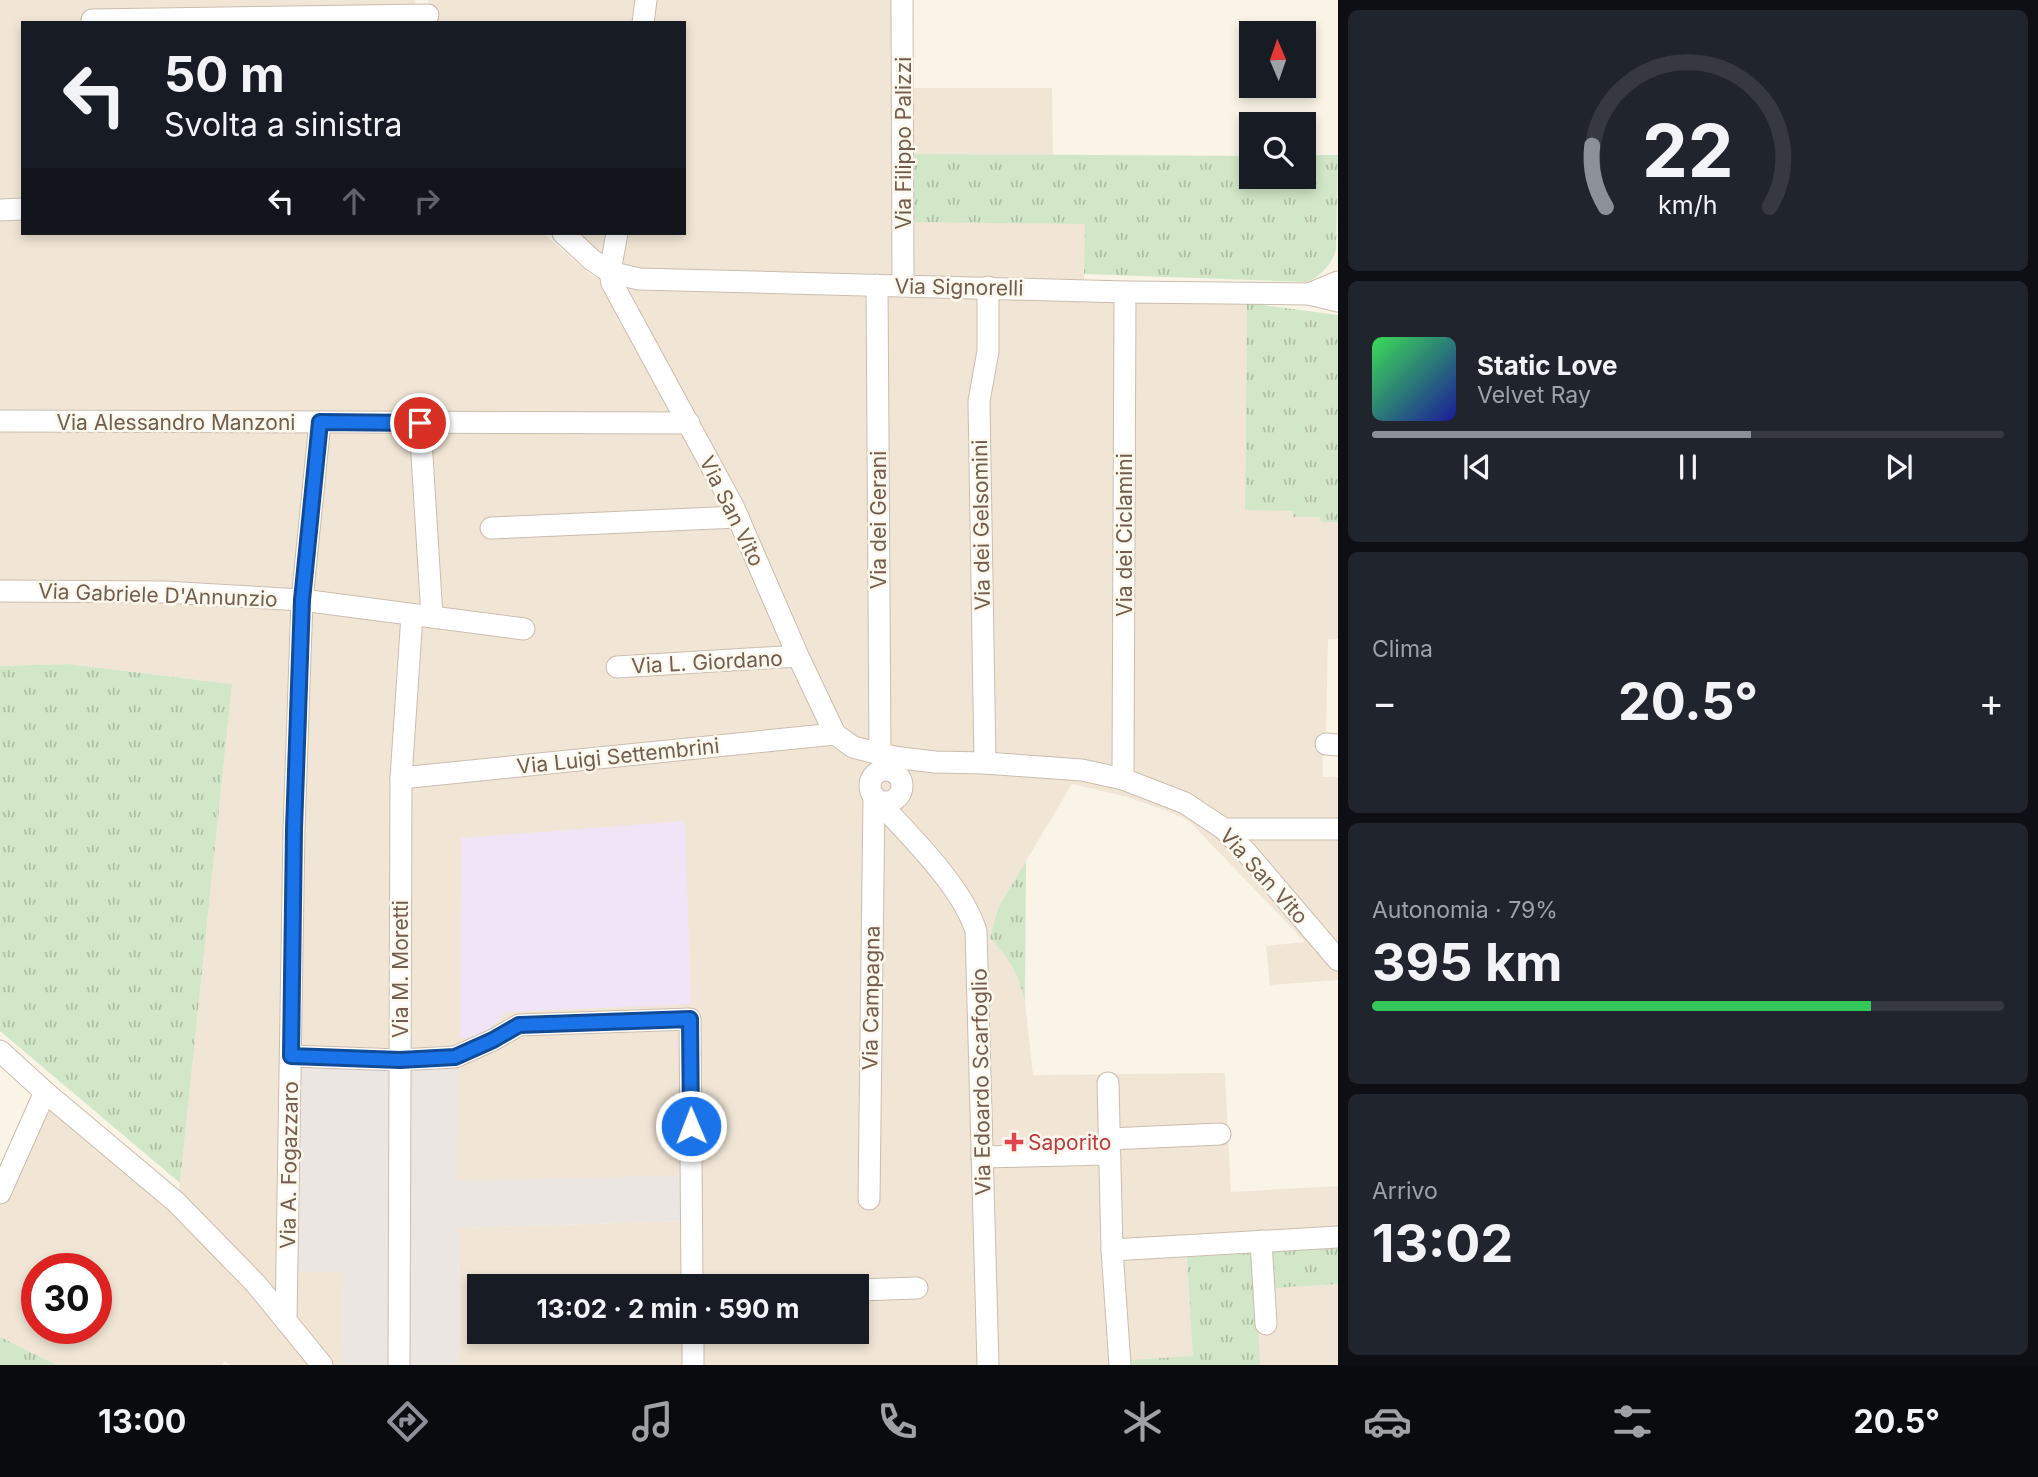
<!DOCTYPE html>
<html lang="it">
<meta charset="utf-8">
<style>
body{margin:0;font-family:Inter,sans-serif;background:#20242c;color:#f1f3f6;height:100vh;display:flex;flex-direction:column;font-size:26px;white-space:nowrap}
*{box-sizing:border-box;margin:0}
p{font-size:23px;color:#9ea1a6}
.icon{flex:none;width:38px;height:38px;fill:none;stroke:currentColor;stroke-width:2;stroke-linecap:round;stroke-linejoin:round}
.map{position:relative;flex:1;overflow:hidden}
.sheet{display:flex;flex-direction:column;gap:10px;padding:10px;background:#0d0f14;width:700px}
.sheet>*{flex:none}
.top-card{position:absolute;left:21px;top:21px;width:665px;height:214px;border-radius:0px;box-shadow:0 4px 10px #0003;background:#171b24;color:#f1f3f6;overflow:hidden}
.needle{width:46px;rotate:358deg}
.tools{position:absolute;left:1239px;top:21px;display:grid;gap:14px}
.tools a{display:grid;place-items:center;width:77px;height:77px;border-radius:0px;background:#171b24;box-shadow:0 4px 10px #0003;font-size:35px}
.speed{position:absolute;left:21px;top:1253px;display:flex;gap:14px;font-size:35px;font-weight:700;text-align:center}
.speed>*{display:grid;place-content:center;width:91px;height:91px;border-radius:50%;background:#171b24;box-shadow:0 4px 10px #0003;line-height:1}
.speed .limit{border:10px solid #d22;background:#fff;color:#111}
.pin{position:absolute;display:grid;place-items:center;width:60px;height:60px;color:#fff;margin:-30px;border:4px solid #fff;border-radius:50%;box-shadow:0 2px 7px #0007}
.me{position:absolute;width:77px;margin:-38px;rotate:359deg;stroke-linejoin:round;filter:drop-shadow(0 0 5px #0008)}
.turn{display:flex;align-items:center;gap:24px;height:147px;padding:0 28px;font-size:32px}
.turn .icon{width:91px;height:91px;stroke-width:2.5}
.turn b{display:block;font-size:49px;line-height:60px}
.lanes{display:flex;align-items:center;height:66px;padding:0 28px;background:#0003;justify-content:center;gap:35px;direction:ltr}
.lanes .off{opacity:.35}
.big{font-size:52px;font-weight:700;line-height:1.1}
.sheet .tile{flex:1;display:flex;flex-direction:column;justify-content:center;gap:10px;min-width:0;padding:0 24px;border-radius:10px;background:#20242c}
.sheet .dial{align-items:center;gap:0}
.dial svg{height:182px;overflow:visible;fill:none;stroke:#363941;stroke-width:7;stroke-linecap:round;text-anchor:middle}
.dial text{fill:#f1f3f6;stroke:none}
.song{display:flex;align-items:center;gap:21px}
.cover{width:84px;height:84px;border-radius:10px;background:linear-gradient(135deg,hsl(130 70% 55%),hsl(240 70% 35%))}
.played{height:7px;border-radius:4px;background:linear-gradient(90deg,#8c9099 60%,#363941 60%)}
.keys{display:flex;justify-content:space-around;direction:ltr}
.heat{display:flex;justify-content:space-between;align-items:center;font-size:38px;direction:ltr}
.charge{height:10px;border-radius:5px;background:linear-gradient(90deg,#34c759 79%,#363941 0)}
.trip{position:absolute;left:467px;top:1274px;width:402px;height:70px;border-radius:0px;background:#171b24;box-shadow:0 4px 10px #0003;font-weight:700;line-height:70px;text-align:center}
.tabs{display:flex;height:112px;justify-content:space-around;align-items:center;background:#090b0e;color:#9ea1a6}
.tabs .icon{width:49px;height:49px}
.tabs .active{color:#8c9099}
.tabs b{font-size:32px;color:#f1f3f6}
main{display:flex;flex:1;min-height:0}
.map>svg:first-child{display:block}
.residential{fill:#f1e6d6;fill-rule:evenodd}
.industrial{fill:#ebe6e1}
.education{fill:#f1e4f7}
.grass{fill:url(#grass-tufts)}
.lines{fill:none;stroke-linecap:round;stroke-linejoin:round}
.minor-casing{stroke:#cbbdae;stroke-width:23}
.minor{stroke:#fff;stroke-width:21}
.route-casing{stroke:#114b97;stroke-width:18}
.route{stroke:#1a73e8;stroke-width:12}
.health-dot{fill:#e0444e;stroke:#fdf8ed;stroke-width:2.5}
.labels{text-anchor:middle;dominant-baseline:central;stroke-width:5;stroke-linejoin:round;paint-order:stroke}
.street-label{font-size:21px;fill:#725d4e;stroke:#fdf8ed}
.health-label{font-size:21px;fill:#be3a42;stroke:#fdf8ed;text-anchor:start}
</style>
<main>
<div class="map">
<svg width="1338" height="1365" viewBox="0 0 1338 1365">
<defs>
<pattern id="grass-tufts" width="24" height="20" patternUnits="userSpaceOnUse" patternTransform="scale(1.75)"><rect width="24" height="20" fill="#d2e7c7"/><path d="M3 7l-1-3M5 7V3M7 7l1-3M15 17l-1-3M17 17v-4M19 17l1-3" fill="none" stroke="#afbea4"/></pattern>
</defs>
<rect width="100%" height="100%" fill="#faf4e7"/>
<g class="residential">
<path d="M0,0H415L421,23H23V233H543L591,275L637,290L913,298L1247,303L1245,509L1294,511V517H1321V522H1338V639H1328L1326,739L1322,740L1323,777H1338V980L1270,985L1266,946L1305,942L1190,822L1175,814L1124,796L1072,784L998,908L991,938L1010,960L1019,980L1025,1002L1033,1075L1225,1073L1231,1192L1338,1186V1365H458L459,1228L685,1221L457,1181L298,1272H343L342,1365H331L179,1192L232,684L68,664L0,666ZM480,1286H858V1332H480Z"/>
<polygon points="428,0 906,0 907,88 1052,88 1053,156 910,155 1086,224 1084,285 617,268 569,233 684,233 684,23 435,23"/>
<path d="M36,1087L171,1204L314,1365H230L224,1361L222,1365H57L0,1337V1169ZM37,1269H96V1328H37Z"/>
</g>
<polygon class="industrial" points="298,1067 458,1070 457,1181 685,1175 686,1221 459,1228 458,1365 342,1365 343,1272 298,1272"/>
<polygon class="education" points="685,821 691,1004 506,1012 482,1037 460,1038 461,838"/>
<g class="grass">
<path d="M910,154L1251,156V177H1304V155H1338L1336,250C1331,265 1322,275 1307,282L1084,274L1085,224L912,222Z"/>
<polygon points="1247,303 1338,315 1338,522 1321,522 1320,517 1293,517 1293,511 1245,510"/>
<polygon points="68,664 232,684 180,1183 0,1031 0,666"/>
<path d="M1026,861L1025,1002C1017,971 1012,962 990,938L998,908Z"/>
<polygon points="1338,1246 1338,1284 1272,1288 1270,1256 1275,1249"/>
<polygon points="1254,1253 1260,1365 1131,1365 1131,1360 1193,1356 1187,1257"/>
<polygon points="0,1337 57,1365 0,1365"/>
</g>
<g class="lines">
<g class="minor-casing">
<g id="minor">
<polyline points="902,0 903,285"/>
<polyline points="92,20 428,15"/>
<polyline points="643,23 646,0"/>
<polyline points="0,210 23,209"/>
<polyline points="563,233 592,260 610,272 639,279 1125,292 1309,294 1338,301"/>
<polyline points="617,233 610,272 612,283 733,506 798,656 835,734 853,747 880,754 901,758 935,762 985,763 1082,770 1123,779 1185,803 1224,829 1246,852 1338,960"/>
<polyline points="877,285 880,754 895,773"/>
<polyline points="1309,294 1338,282"/>
<polyline points="0,421 689,423"/>
<polyline points="420,423 432,617"/>
<polyline points="491,528 738,517"/>
<polyline points="0,591 164,592 302,600 524,629"/>
<polyline points="617,667 798,656"/>
<polyline points="1326,744 1338,745"/>
<polyline points="985,763 979,401 988,351 988,287"/>
<circle cx="886" cy="786" r="16"/>
<polyline points="401,778 835,734"/>
<polyline points="1123,779 1125,292"/>
<path d="M878,801C910,836 962,886 976,931L988,1365"/>
<polyline points="1224,829 1338,829"/>
<polyline points="0,1051 45,1092 176,1202 256,1284 322,1365"/>
<polyline points="291,1056 400,1060 455,1057 493,1040 519,1025 690,1019 692,1286"/>
<polyline points="1108,1083 1112,1250 1120,1365"/>
<polyline points="1109,1139 1220,1134"/>
<polyline points="982,1157 1109,1154"/>
<polyline points="0,1193 45,1092"/>
<polyline points="869,1199 874,798"/>
<polyline points="1261,1241 1266,1324"/>
<polyline points="1112,1250 1338,1237"/>
<polyline points="858,1290 917,1288"/>
<polyline points="286,1320 294,829 302,600 320,422"/>
<polyline points="693,1332 693,1365"/>
<polyline points="399,1365 401,778 412,615"/>
</g>
</g>
<use href="#minor" class="minor"/>
</g>
<g class="lines">
<g class="route-casing">
<polyline id="route" points="420,423 320,422 302,600 294,829 291,1056 400,1060 455,1057 493,1040 519,1025 690,1019 691,1126"/>
</g>
<use href="#route" class="route"/>
</g>
<path class="health-dot" d="M1010.5 1131.5h7v7h7v7h-7v7h-7v-7h-7v-7h7z"/>
<g class="labels">
<g class="street-label">
<text transform="translate(903 143) rotate(-90)">Via Filippo Palizzi</text>
<text transform="translate(959 287) rotate(1)">Via Signorelli</text>
<text x="176" y="422">Via Alessandro Manzoni</text>
<text transform="translate(732 511) rotate(64)">Via San Vito</text>
<text transform="translate(878 520) rotate(-90)">Via dei Gerani</text>
<text transform="translate(981 525) rotate(-91)">Via dei Gelsomini</text>
<text transform="translate(1124 535) rotate(-90)">Via dei Ciclamini</text>
<text transform="translate(158 595) rotate(2)">Via Gabriele D'Annunzio</text>
<text transform="translate(707 662) rotate(-3)">Via L. Giordano</text>
<text transform="translate(618 756) rotate(-6)">Via Luigi Settembrini</text>
<text transform="translate(1264 876) rotate(48)">Via San Vito</text>
<text transform="translate(400 969) rotate(-90)">Via M. Moretti</text>
<text transform="translate(871 998) rotate(-89)">Via Campagna</text>
<text transform="translate(981 1082) rotate(-91)">Via Edoardo Scarfoglio</text>
<text transform="translate(289 1165) rotate(-89)">Via A. Fogazzaro</text>
</g>
<g class="health-label">
<text x="1028" y="1142">Saporito</text>
</g>
</g>
</svg>
<div class="tools">
<a><svg class="needle" viewBox="-14 -14 28 28"><path d="M0-13l5 13h-10z" fill="#e53935"/><path d="M0 13l5-13h-10z" fill="#9ea1a6"/></svg></a>
<a><svg class="icon" aria-label="search" viewBox="0 0 24 24"><circle cx="10" cy="10" r="6"/><path d="M15 15l6 6"/></svg></a>
</div>
<div class="speed"><div class="limit">30</div></div>
<div class="pin" style="left:420px;top:423px;background:#d93025"><svg class="icon" aria-label="arrive" viewBox="0 0 24 24"><path d="M6 21V4h12l-3 4 3 4H6"/></svg></div>
<svg class="me" style="left:691px;top:1126px" viewBox="-20 -20 40 40"><circle r="17" fill="#1a73e8" stroke="#fff" stroke-width="3"/><path d="M0-11L8 9 0 5-8 9z" fill="#fff"/></svg>
<div class="trip">13:02 · 2 min · 590 m</div>
<div class="top-card">
<div class="turn"><svg class="icon" aria-label="left" viewBox="0 0 24 24"><path d="M17 20v-9H6M10 6l-5 5 5 5"/></svg><div><b>50 m</b>Svolta a sinistra</div></div>
<div class="lanes"><svg class="icon" aria-label="left" viewBox="0 0 24 24"><path d="M17 20v-9H6M10 6l-5 5 5 5"/></svg><svg class="icon off" aria-label="ahead" viewBox="0 0 24 24"><path d="M12 20V5M6 11l6-6 6 6"/></svg><svg class="icon off" aria-label="right" viewBox="0 0 24 24"><path d="M7 20v-9h11M14 6l5 5-5 5"/></svg></div>
</div>
</div>
<section class="sheet">
<div class="tile dial"><svg viewBox="0 0 100 80">
<path d="M14 69A42 42 0 1 1 86 69"/>
<path d="M14 69A42 42 0 0 1 8 42" stroke="#8c9099"/>
<text x="50" y="56" font-size="32" font-weight="700">22</text>
<text x="50" y="72" font-size="11">km/h</text>
</svg></div>
<div class="tile">
<div class="song"><i class="cover"></i><div><b>Static Love</b><p>Velvet Ray</p></div></div>
<div class="played"></div>
<div class="keys"><svg class="icon" aria-label="previous" viewBox="0 0 24 24"><path d="M18 5L8 12l10 7zM5 5v14"/></svg><svg class="icon" aria-label="pause" viewBox="0 0 24 24"><path d="M8 5v14M16 5v14"/></svg><svg class="icon" aria-label="next" viewBox="0 0 24 24"><path d="M6 5l10 7-10 7zM19 5v14"/></svg></div>
</div>
<div class="tile"><p>Clima</p>
<div class="heat"><a>−</a><b class="big">20.5°</b><a>+</a></div>
</div>
<div class="tile"><p>Autonomia · 79%</p><b class="big">395 km</b><div class="charge"></div></div>
<div class="tile"><p>Arrivo</p><b class="big">13:02</b></div>
</section>
</main>
<nav class="tabs">
<b>13:00</b>
<svg class="icon active" aria-label="directions" viewBox="0 0 24 24"><path d="M12 3l9 9-9 9-9-9zM9 14v-3h6M13 9l2 2-2 2"/></svg>
<svg class="icon" aria-label="music" viewBox="0 0 24 24"><path d="M9 18V5l10-2v13"/><circle cx="6" cy="18" r="3"/><circle cx="16" cy="16" r="3"/></svg>
<svg class="icon" aria-label="phone" viewBox="0 0 24 24"><path d="M5 4h4l2 5-3 2q2 4 5 5l2-3 5 2v4C11 20 4 13 5 4z"/></svg>
<svg class="icon" aria-label="climate" viewBox="0 0 24 24"><path d="M12 3v18M4 7l16 10M4 17L20 7"/></svg>
<svg class="icon" aria-label="car" viewBox="0 0 24 24"><path d="M5 17H2v-5l4-1 3-4h7l3 4 3 1v5h-3M9 17h6M6 11h13"/><circle cx="7" cy="17" r="2"/><circle cx="17" cy="17" r="2"/></svg>
<svg class="icon" aria-label="filters" viewBox="0 0 24 24"><path d="M4 7h16M4 17h16"/><circle cx="9" cy="7" r="2"/><circle cx="15" cy="17" r="2"/></svg>
<b>20.5°</b>
</nav>
